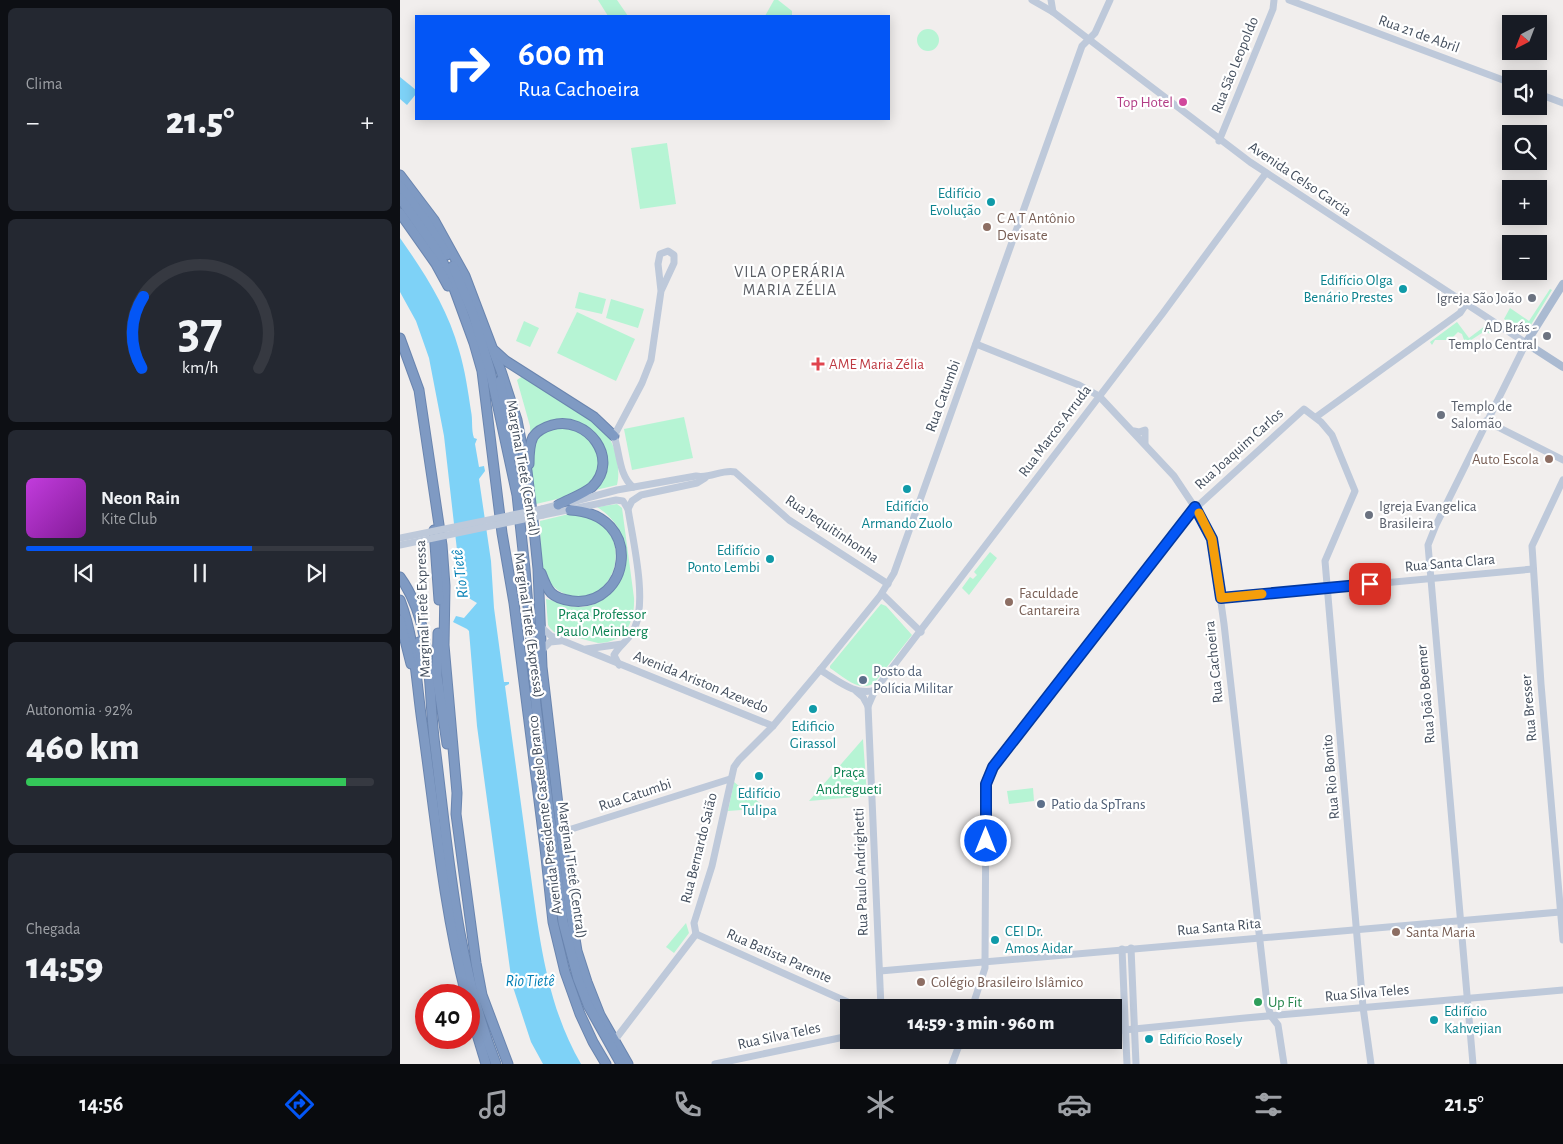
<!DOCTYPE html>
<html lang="pt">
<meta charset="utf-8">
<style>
body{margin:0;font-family:"Alegreya Sans",sans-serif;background:#242831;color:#f1f3f6;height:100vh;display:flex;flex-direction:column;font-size:19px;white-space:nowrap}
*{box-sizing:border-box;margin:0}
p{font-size:16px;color:#9ea1a6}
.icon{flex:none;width:28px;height:28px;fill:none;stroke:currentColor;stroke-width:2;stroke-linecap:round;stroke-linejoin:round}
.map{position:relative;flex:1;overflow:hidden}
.details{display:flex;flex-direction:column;gap:8px;padding:8px;background:#0d0f14;width:400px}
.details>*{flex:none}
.hud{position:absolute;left:15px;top:15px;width:475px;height:105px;border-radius:0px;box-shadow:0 2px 12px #0003;background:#0356f6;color:#fff;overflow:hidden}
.needle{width:32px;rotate:222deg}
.tools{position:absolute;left:1102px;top:15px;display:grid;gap:10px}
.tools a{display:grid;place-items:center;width:45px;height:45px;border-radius:0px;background:#171b24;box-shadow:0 2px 12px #0003;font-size:25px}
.speed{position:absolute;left:15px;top:984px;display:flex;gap:10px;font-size:25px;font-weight:700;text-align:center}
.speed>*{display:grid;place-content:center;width:65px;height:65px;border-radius:50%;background:#171b24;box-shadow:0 2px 12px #0003;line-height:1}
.speed .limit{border:8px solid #d22;background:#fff;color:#111}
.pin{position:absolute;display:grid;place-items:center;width:42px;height:42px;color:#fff;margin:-21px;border-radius:10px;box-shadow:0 2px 8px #0006}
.me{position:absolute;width:55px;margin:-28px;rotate:0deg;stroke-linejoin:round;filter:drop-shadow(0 0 4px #0008)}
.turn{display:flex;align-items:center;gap:18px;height:105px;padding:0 20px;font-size:22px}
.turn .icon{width:65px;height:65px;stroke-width:2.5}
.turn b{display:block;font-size:35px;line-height:42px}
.big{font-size:38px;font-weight:800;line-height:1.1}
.details .widget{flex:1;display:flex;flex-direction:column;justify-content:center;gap:8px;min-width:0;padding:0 18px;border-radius:8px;background:#242831}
.details .dial{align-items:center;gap:0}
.dial svg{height:130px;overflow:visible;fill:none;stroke:#363941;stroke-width:7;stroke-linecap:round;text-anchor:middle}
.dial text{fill:#f1f3f6;stroke:none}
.song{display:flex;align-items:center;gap:15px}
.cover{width:60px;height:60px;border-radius:8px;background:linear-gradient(135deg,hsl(290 70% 55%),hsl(290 70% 35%))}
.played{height:5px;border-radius:2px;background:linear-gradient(90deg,#0356f6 65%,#363941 65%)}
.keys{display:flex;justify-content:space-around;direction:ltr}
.heat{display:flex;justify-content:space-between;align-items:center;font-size:28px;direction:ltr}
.charge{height:8px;border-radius:4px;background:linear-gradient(90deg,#34c759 92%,#363941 0)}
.trip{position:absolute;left:440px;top:999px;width:282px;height:50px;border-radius:0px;background:#171b24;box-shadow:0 2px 12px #0003;font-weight:800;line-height:50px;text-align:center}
.tab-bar{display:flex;height:80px;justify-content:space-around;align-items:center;background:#090b0e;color:#9ea1a6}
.tab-bar .icon{width:35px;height:35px}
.tab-bar .selected{color:#0356f6}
.tab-bar b{font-size:22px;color:#f1f3f6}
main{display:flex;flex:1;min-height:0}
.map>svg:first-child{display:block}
.green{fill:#b6f4d4}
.water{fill:#7ed2f7}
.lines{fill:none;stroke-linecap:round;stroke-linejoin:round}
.highway-casing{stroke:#6a85af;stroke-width:11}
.secondary{stroke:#bec9da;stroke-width:7}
.primary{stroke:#aabad1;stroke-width:8}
.highway{stroke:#7f9ac3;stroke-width:9}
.secondary-bridge{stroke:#bec9da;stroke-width:7}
.route-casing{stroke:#0238a0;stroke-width:12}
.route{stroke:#0356f6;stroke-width:9}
.slow{stroke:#f59e0b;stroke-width:9}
.hotel-dot{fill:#d1479c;stroke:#fff;stroke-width:2}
.culture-dot{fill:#0f9aa8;stroke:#fff;stroke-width:2}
.education-dot{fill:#8d6e63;stroke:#fff;stroke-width:2}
.worship-dot{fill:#6b7280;stroke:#fff;stroke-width:2}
.health-dot{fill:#e0444e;stroke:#fff;stroke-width:2}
.service-dot{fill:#5c6f8a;stroke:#fff;stroke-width:2}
.leisure-dot{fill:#2e9e5b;stroke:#fff;stroke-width:2}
.labels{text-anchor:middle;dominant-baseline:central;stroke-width:4.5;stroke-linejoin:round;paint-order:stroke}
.street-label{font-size:15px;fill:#444f5e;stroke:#fff}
.hotel-label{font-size:15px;fill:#b23c85;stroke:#fff;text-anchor:end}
.culture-label{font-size:15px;fill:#0d838f;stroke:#fff;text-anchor:end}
.education-label{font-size:15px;fill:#785e54;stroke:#fff;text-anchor:start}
.worship-label{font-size:15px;fill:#5b616d;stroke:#fff;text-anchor:end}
.health-label{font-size:15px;fill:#be3a42;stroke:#fff;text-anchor:start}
.park-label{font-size:15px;fill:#0b8252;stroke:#fff}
.service-label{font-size:15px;fill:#4e5e75;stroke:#fff;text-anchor:start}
.leisure-label{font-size:15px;fill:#27864d;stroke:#fff;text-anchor:start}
.neighbourhood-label{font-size:16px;letter-spacing:1px;fill:#5a5d64;stroke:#fff}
.water-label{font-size:16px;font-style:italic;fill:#007eb4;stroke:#fff}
</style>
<main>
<section class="details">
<div class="widget"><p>Clima</p>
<div class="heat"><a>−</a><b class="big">21.5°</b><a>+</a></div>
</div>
<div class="widget dial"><svg viewBox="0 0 100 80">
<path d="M14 69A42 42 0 1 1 86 69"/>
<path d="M14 69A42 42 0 0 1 15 25" stroke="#0356f6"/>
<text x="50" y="56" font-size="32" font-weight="700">37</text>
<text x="50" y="72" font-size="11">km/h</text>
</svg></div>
<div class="widget">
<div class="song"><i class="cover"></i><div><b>Neon Rain</b><p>Kite Club</p></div></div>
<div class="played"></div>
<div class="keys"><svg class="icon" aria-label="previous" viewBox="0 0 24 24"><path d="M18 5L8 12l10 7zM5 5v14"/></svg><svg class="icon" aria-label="pause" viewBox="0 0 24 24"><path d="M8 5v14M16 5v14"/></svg><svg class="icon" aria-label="next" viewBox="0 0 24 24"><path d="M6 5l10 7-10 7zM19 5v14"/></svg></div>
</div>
<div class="widget"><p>Autonomia · 92%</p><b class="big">460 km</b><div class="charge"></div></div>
<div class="widget"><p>Chegada</p><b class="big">14:59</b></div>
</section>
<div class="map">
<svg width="1163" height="1064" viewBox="0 0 1163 1064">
<rect width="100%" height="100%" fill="#f1eeed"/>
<g class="green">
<polygon points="198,0 217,0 228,16 208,16"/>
<polygon points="374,0 378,0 392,11 392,16 365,16"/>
<circle cx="528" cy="40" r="11"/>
<polygon points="267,143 276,204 240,209 231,148"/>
<polygon points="1150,289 1152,290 1126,333 1104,319 1110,308 1129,321"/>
<polygon points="179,292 206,299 202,314 175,308"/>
<polygon points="211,299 244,309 238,328 206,318"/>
<polygon points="177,312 235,339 216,381 157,353"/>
<polygon points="124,321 139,328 130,347 116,341"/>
<polygon points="1057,322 1069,338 1085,326 1093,331 1090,334 1085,331 1068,342 1064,340 1062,334 1058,332 1050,340 1035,340 1032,345 1030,342"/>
<path d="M124,375C144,389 197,418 208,436C216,448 221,471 217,485L136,504L132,472L130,426L117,380Z"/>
<polygon points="284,417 293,458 232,470 224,429"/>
<path d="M217,504L222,508L234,598C235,622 225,643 198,643L154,632L150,628L148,625L146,599C160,602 173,610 188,606C197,604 204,599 211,593C238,566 227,525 197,507Z"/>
<path d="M169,514C175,515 183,514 188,516C240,538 211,611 167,595C157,591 149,584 145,574C139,559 141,538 140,521Z"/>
<polygon points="590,552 597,558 569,595 562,588 570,577 573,579 577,575 574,572"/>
<path d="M481,604L486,606L512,635L475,682C460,694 444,677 430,668V666Z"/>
<polygon points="463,739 467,796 409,801"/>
<polygon points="334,782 361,804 366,808 328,811"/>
<polygon points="633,788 634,801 609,804 607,791"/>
<polygon points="286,923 289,933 274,953 266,947"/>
</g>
<g class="water">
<polygon points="0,77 16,90 16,94 7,105 0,99"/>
<path d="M0,238C24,272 48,309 59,350C65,370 68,391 71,411C73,420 71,429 74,438L77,439L75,444L79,467L84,466L85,471L79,479L91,561L94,608L104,682H109V684L105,686C113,745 121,804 129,863C139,932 145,1002 181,1064H143L131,1042L112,984L77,726L69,631L67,629L53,622L56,616L64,618L77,603L62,594L44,436L29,358L16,321L0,292Z"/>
</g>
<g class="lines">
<g class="highway-casing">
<g id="highway">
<polyline points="0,175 34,220 65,276 101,371 117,420 127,471 134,529 138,569 142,667 170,908 177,951 187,982 200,1015 228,1064"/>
<polyline points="0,186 28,224 47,255"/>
<polyline points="0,198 35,248 48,272 74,343 82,371 102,533 114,603 145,848 153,922 165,972 180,1014 193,1042 206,1064"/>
<polyline points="0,213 36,264 48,286"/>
<polyline points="53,266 73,314 90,370 117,495 125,569 136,705 163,922 178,979 188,1005 221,1064"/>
<polyline points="0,338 19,390 42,545 45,586 44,645 57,793 56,814 76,963 82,995 108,1064"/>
<polyline points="95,351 106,361 194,417 214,436"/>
<polyline points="100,381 114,455"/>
<path d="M129,464C129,456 129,445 133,437C137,431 145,427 152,425C187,415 221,459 192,487C182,495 169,499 158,505"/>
<polyline points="34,530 39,600"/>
<path d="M141,573C148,592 151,598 172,601C230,608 246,514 170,510"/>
<path d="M0,577C33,623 28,684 34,738C48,847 55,960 96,1064"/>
<path d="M0,600C15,639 16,680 22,722C35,813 43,905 66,995"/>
<polyline points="0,620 11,664"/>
<polyline points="38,633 37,676 47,744"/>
<polyline points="19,642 23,671"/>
<polyline points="69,1008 86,1064"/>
</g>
</g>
<g class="secondary">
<polyline points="632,0 653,12 850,162 1126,343 1036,525 1028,545 1073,1064"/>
<polyline points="651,0 653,12"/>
<polyline points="889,0 1111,83"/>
<polyline points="1139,94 1163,103"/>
<polyline points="819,141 873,9 874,0"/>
<polyline points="576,344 679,385 699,396 774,476 798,512 812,539 824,624 867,1003 871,1016 878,1025 884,1064"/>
<polyline points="916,417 1060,313 1066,304"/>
<polyline points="1086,421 1163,460"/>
<polyline points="734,431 739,432 745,430 745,444"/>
<polyline points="1163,480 1132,546 1141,684 1163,940"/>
<path d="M233,487C219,476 220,453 214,436L242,383L251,360L261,291L274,263V255L268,251L260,254L258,264L261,291"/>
<path d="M172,502L217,490L296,476C310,479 322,469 335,472L389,520L488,584"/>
<polyline points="142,509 161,504"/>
<polyline points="228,509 232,501 241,495 297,483 305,478"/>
<path d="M143,515L216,500L223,501L228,509C233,541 247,599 235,627C231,639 220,644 214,655L219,665"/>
<polyline points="482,594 521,632"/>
<polyline points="821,598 1133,569"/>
<polyline points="140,626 151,636 373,726"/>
<polyline points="186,649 222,644"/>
<polyline points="141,651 150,642 160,641"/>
<path d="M420,670C436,679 456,697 475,690"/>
<polyline points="456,691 463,697 468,706 481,1008"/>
<polyline points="468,706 475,690 763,313 866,173"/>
<polyline points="162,832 330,779"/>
<polyline points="296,934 294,923 312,866 334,767 339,760 373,726 420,670 480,596 494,573 682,46 695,33 710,0"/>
<polyline points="296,934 461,1008"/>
<polyline points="731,948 736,1064"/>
<polyline points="722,949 727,1064"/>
<polyline points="480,971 1160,912"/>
<polyline points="572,1008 585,968 585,961 586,795 589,775 593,767 789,514 904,409 921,422 932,435 955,491 925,561 963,1007 971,1064"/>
<polyline points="714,1031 845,1018 1163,990"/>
<polyline points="512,1040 558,1046 620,1040"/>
<polyline points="214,1041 296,934"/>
<polyline points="315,1064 449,1036"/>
<polyline points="552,1064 561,1040"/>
</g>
<polyline class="primary" points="1163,284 1126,343 1163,367"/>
<use href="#highway" class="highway"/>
<g class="secondary-bridge">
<polyline points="0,538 142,509"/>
<polyline points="0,545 143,515"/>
</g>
</g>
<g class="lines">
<g class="route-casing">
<polyline id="route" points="586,841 586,784 593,767 795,507 812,539 821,598 970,584"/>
</g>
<use href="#route" class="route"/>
<polyline class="slow" points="799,513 812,539 821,598 862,594"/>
</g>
<circle class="hotel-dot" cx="783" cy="102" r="5"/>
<g class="culture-dot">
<circle cx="591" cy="202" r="5"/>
<circle cx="1003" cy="289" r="5"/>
<circle cx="507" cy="489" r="5"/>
<circle cx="370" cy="559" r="5"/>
<circle cx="413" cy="709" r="5"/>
<circle cx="359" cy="776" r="5"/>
<circle cx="595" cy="940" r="5"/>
<circle cx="1034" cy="1020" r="5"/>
<circle cx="749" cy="1039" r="5"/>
</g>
<g class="education-dot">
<circle cx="587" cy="227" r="5"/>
<circle cx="1149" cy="459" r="5"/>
<circle cx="609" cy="602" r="5"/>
<circle cx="996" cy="932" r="5"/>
<circle cx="521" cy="982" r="5"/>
</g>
<g class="worship-dot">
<circle cx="1132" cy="298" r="5"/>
<circle cx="1147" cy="336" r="5"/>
<circle cx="1041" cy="415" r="5"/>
<circle cx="969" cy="515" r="5"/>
</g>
<path class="health-dot" d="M415.5 356.5h5v5h5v5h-5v5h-5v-5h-5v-5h5z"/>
<g class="service-dot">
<circle cx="463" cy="680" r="5"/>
<circle cx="641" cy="804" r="5"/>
</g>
<circle class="leisure-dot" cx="858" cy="1002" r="5"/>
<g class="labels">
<g class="street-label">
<text transform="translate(1019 34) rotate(20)">Rua 21 de Abril</text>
<text transform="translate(835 65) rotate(-68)">Rua São Leopoldo</text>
<text transform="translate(900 179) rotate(34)">Avenida Celso Garcia</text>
<text transform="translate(543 396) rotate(-70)">Rua Catumbi</text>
<text transform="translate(655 431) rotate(-53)">Rua Marcos Arruda</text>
<text transform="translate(839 449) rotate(-42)">Rua Joaquim Carlos</text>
<text transform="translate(123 468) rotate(80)">Marginal Tietê (Central)</text>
<text transform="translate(432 529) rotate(34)">Rua Jequitinhonha</text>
<text transform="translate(1050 563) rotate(-5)">Rua Santa Clara</text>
<text transform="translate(23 609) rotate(-92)">Marginal Tietê Expressa</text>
<text transform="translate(129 625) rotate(82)">Marginal Tietê (Expressa)</text>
<text transform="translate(814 662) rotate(-96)">Rua Cachoeira</text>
<text transform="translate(301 682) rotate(22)">Avenida Ariston Azevedo</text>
<text transform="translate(1026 694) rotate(-95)">Rua João Boemer</text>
<text transform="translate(1129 708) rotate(-95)">Rua Bresser</text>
<text transform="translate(931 777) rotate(-95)">Rua Rio Bonito</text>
<text transform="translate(235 795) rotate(-18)">Rua Catumbi</text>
<text transform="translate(145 815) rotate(-97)">Avenida Presidente Castelo Branco</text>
<text transform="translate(299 848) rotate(-76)">Rua Bernardo Saião</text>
<text transform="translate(172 870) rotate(82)">Marginal Tietê (Central)</text>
<text transform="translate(461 872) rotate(-92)">Rua Paulo Andrighetti</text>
<text transform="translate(819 927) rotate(-5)">Rua Santa Rita</text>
<text transform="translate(379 956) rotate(24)">Rua Batista Parente</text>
<text transform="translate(967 993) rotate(-5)">Rua Silva Teles</text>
<text transform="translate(379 1036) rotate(-12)">Rua Silva Teles</text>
</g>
<g class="hotel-label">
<text x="773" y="102">Top Hotel</text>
</g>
<g class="culture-label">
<text x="581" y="193">Edifício<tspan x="581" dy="17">Evolução</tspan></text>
<text x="993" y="280">Edifício Olga<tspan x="993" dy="17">Benário Prestes</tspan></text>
<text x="507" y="506" text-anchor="middle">Edifício<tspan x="507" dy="17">Armando Zuolo</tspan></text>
<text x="360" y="550">Edifício<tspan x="360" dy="17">Ponto Lembi</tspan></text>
<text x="413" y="726" text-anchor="middle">Edificio<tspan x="413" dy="17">Girassol</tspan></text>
<text x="359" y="793" text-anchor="middle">Edifício<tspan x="359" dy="17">Tulipa</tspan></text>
<text x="605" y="931" text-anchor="start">CEI Dr.<tspan x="605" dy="17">Amos Aidar</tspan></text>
<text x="1044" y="1011" text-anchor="start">Edifício<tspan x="1044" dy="17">Kahvejian</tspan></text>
<text x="759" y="1039" text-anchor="start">Edifício Rosely</text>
</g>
<g class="education-label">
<text x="597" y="218">C A T Antônio<tspan x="597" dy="17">Devisate</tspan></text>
<text x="1139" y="459" text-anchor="end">Auto Escola</text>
<text x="619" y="593">Faculdade<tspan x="619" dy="17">Cantareira</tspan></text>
<text x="1006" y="932">Santa Maria</text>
<text x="531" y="982">Colégio Brasileiro Islâmico</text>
</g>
<g class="worship-label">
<text x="1122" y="298">Igreja São João</text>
<text x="1137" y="327">AD Brás -<tspan x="1137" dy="17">Templo Central</tspan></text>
<text x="1051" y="406" text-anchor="start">Templo de<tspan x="1051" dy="17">Salomão</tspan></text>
<text x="979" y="506" text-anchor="start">Igreja Evangelica<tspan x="979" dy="17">Brasileira</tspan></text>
</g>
<g class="health-label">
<text x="429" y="364">AME Maria Zélia</text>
</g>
<g class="park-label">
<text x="202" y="614">Praça Professor<tspan x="202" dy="17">Paulo Meinberg</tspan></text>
<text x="449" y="772">Praça<tspan x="449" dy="17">Andregueti</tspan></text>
</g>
<g class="service-label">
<text x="473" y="671">Posto da<tspan x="473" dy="17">Polícia Militar</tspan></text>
<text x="651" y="804">Patio da SpTrans</text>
</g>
<g class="leisure-label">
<text x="868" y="1002">Up Fit</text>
</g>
<g class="neighbourhood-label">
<text x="390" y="272">VILA OPERÁRIA<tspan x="390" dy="18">MARIA ZÉLIA</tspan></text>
</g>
<g class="water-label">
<text transform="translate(60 574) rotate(-97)">Rio Tietê</text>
<text x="130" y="981">Rio Tietê</text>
</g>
</g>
</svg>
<div class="tools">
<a><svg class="needle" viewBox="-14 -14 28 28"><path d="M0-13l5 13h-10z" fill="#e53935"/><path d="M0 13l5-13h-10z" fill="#9ea1a6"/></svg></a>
<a><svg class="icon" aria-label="sound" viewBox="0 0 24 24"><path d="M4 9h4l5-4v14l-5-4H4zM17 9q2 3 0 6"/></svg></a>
<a><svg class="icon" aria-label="search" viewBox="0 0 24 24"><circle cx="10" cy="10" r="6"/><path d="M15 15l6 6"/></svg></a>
<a>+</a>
<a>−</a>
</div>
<div class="speed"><div class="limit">40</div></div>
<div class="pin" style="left:970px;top:584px;background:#d93025"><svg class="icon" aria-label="arrive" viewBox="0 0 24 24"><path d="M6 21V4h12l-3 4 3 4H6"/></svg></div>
<svg class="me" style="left:586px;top:841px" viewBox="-20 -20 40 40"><circle r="17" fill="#0356f6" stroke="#fff" stroke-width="3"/><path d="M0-11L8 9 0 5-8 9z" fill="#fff"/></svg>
<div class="trip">14:59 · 3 min · 960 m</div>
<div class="hud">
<div class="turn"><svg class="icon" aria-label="right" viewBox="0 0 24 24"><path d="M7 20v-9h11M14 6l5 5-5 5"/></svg><div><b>600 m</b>Rua Cachoeira</div></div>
</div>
</div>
</main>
<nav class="tab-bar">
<b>14:56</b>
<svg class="icon selected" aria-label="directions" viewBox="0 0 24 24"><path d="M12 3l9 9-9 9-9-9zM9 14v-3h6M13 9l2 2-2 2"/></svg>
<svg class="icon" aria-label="music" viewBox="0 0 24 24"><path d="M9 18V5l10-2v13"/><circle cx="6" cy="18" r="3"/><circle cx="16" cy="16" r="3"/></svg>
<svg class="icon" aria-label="phone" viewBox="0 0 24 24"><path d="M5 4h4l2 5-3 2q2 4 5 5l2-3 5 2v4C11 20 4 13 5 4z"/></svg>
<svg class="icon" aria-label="climate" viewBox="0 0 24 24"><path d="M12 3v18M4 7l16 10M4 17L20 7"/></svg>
<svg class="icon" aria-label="car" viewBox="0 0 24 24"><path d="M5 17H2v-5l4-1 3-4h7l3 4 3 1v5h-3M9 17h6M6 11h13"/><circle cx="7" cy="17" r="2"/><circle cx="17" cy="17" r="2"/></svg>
<svg class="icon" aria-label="filters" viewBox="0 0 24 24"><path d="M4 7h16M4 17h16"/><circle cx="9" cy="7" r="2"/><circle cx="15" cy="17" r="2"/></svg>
<b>21.5°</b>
</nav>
